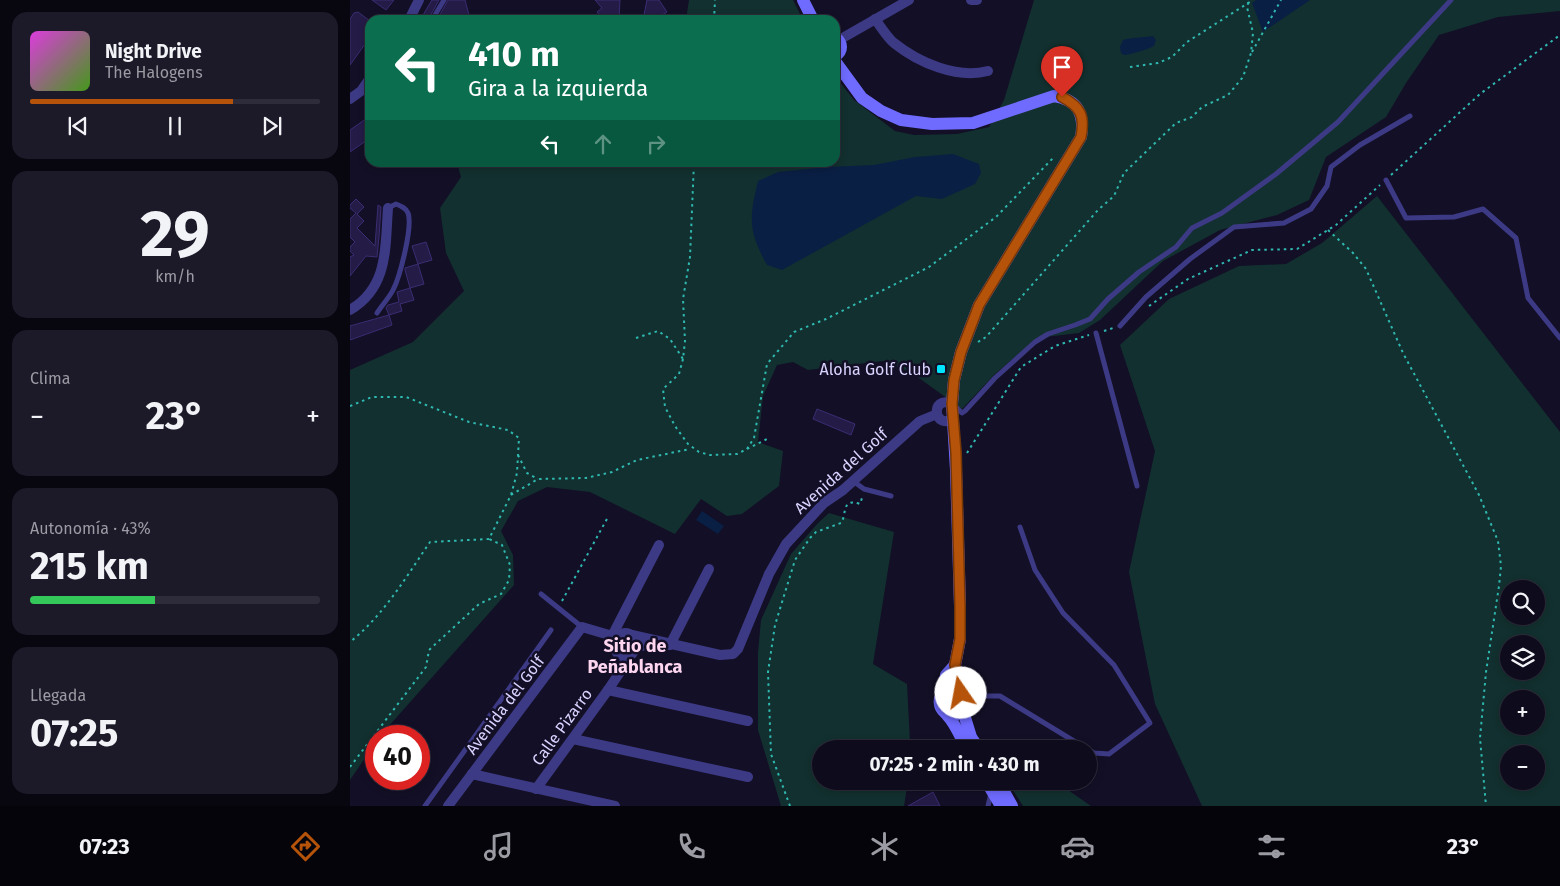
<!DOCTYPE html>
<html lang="es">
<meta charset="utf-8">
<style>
body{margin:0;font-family:"Fira Sans",sans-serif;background:#1c1929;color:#f1f3f6;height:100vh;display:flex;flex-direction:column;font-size:19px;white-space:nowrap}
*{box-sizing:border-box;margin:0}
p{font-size:16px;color:#9b9ba3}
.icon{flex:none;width:28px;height:28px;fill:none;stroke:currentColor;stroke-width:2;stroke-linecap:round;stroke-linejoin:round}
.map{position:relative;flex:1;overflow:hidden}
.side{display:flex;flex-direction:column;gap:12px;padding:12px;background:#08060f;width:350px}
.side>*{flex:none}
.guide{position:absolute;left:15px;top:15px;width:475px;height:152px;border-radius:15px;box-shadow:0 2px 8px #0003,0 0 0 1px #2e2b3b;background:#0b6e4f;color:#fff;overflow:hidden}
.buttons{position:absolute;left:1150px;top:580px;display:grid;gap:10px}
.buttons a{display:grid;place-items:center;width:45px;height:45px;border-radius:50%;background:#0e0b1c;box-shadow:0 2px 8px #0003,0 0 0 1px #2e2b3b;font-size:25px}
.speed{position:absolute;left:15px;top:725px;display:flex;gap:10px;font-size:25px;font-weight:700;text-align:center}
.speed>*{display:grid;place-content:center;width:65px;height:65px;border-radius:50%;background:#0e0b1c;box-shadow:0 2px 8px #0003,0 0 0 1px #2e2b3b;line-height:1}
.speed .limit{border:8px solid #d22;background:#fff;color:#111}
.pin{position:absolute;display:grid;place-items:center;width:42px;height:42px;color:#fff;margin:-51px -21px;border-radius:50% 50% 50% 0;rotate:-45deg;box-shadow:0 0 5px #0007}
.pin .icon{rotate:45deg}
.me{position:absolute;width:55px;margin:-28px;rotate:348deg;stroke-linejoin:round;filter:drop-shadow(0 0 4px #0008)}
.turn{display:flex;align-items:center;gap:18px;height:105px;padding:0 20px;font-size:22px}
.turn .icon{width:65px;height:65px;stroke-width:2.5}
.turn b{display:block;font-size:35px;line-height:42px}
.lanes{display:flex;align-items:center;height:48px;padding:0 20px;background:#0003;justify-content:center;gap:25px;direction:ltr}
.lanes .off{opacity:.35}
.big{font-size:38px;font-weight:700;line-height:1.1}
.side .card{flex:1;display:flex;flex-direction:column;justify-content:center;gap:8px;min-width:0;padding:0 18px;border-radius:15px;background:#1c1929}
.side .dial{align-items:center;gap:0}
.dial b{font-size:65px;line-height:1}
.song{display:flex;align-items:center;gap:15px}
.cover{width:60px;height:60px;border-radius:8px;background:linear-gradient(135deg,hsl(300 70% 55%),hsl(100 70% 35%))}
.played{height:5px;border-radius:2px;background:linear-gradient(90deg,#b45309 70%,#2e2b3b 70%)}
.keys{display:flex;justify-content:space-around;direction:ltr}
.heat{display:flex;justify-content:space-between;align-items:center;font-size:28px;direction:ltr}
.charge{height:8px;border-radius:4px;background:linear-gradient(90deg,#34c759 43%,#2e2b3b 0)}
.trip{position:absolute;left:462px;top:740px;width:285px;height:50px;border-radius:25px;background:#0e0b1c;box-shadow:0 2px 8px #0003,0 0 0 1px #2e2b3b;font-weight:700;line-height:50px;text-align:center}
.menu{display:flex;height:80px;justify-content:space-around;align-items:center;background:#06040b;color:#9b9ba3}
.menu .icon{width:35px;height:35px}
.menu .current{color:#b45309}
.menu b{font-size:22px;color:#f1f3f6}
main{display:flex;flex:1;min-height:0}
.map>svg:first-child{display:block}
.green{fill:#12302f;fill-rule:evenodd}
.water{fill:#0a1f44}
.building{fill:#241b47;stroke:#3b2d73}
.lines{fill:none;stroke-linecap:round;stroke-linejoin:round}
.path{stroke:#2fb8b0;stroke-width:2;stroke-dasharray:2.5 4;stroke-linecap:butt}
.lane{stroke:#3d3a85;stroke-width:5}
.street{stroke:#3d3a85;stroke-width:10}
.secondary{stroke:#6f6bff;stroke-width:12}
.route-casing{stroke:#753606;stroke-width:12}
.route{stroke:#b45309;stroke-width:9}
.poi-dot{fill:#00e5ff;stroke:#130f26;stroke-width:2}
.labels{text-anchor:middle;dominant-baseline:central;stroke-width:5;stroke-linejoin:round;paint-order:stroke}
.poi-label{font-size:16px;fill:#d9d4ff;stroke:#130f26;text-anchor:end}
.street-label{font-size:16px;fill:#d9d4ff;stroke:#130f26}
.neighbourhood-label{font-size:18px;font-weight:bold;fill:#ffd6f0;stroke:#130f26}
</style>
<main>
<section class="side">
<div class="card">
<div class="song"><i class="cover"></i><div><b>Night Drive</b><p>The Halogens</p></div></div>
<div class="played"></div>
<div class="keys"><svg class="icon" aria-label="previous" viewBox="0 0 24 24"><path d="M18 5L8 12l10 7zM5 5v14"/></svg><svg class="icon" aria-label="pause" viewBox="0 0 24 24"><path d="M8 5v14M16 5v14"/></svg><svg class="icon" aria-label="next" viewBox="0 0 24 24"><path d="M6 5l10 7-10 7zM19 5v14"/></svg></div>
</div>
<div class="card dial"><b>29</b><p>km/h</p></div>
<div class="card"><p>Clima</p>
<div class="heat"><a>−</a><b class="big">23°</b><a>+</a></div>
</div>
<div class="card"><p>Autonomía · 43%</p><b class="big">215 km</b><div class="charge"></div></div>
<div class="card"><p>Llegada</p><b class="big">07:25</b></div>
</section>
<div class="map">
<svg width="1210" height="806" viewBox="0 0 1210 806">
<rect width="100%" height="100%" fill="#130f26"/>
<g class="green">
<polygon points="339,0 443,0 453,20 336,20"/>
<polygon points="684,0 1210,0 1210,11 1148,17 1089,35 1056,83 1036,117 976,157 959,200 927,215 870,230 813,261 750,320 729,333 687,338 644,375 612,409 562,373 533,361 458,370 443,362 427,365 413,396 408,442 433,451 429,486 392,514 377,516 351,499 325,534 240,492 197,487 168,501 151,531 163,555 164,585 30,736 26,736 26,742 0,780 0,370 63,342 114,291 96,253 90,208 111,177 107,163 485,162 485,76 504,100 545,131 564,135 607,134 639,127 654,100"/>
<path d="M1027,196L1210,432V806H852L805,704L779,572L805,451L770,345L819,299L889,266L936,264L972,243ZM1159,589H1186V616H1159ZM1159,644H1186V671H1159ZM1159,699H1186V726H1159ZM1159,754H1186V781H1159Z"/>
<polygon points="479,513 544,532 523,664 557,684 560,742 559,749 471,749 471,781 558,781 554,806 431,806 408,730 408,652 411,620 441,554 468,523"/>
<polygon points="276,638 282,641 281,652 271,651 268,644 271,639"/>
<polygon points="657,781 705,781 741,806 673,806"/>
</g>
<g class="water">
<polygon points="906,0 960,0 913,32 902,3"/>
<path d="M803,36L806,40L804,46C799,49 779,55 774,55L771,53L770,47L773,40C782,37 793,38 803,36Z"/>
<path d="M603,154L629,164L631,173L625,184L592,199L566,196L432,270L417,265C398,230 399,219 408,181L428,172L478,167L524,165L565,157Z"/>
<polygon points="352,511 374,526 368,534 346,520"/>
</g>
<g class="building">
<polygon points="22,0 44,0 36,10"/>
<polygon points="82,0 89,0 78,20 70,20"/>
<polygon points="98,0 115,0 119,15 113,16 114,20 87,20"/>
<polygon points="245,0 270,0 269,20 253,20 247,12 252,8"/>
<polygon points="297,0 309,0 317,12 312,15 315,20 293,20"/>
<polygon points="8,12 20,21 20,37 0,65 0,19 4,13"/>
<polygon points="20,116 20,138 0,152 0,130"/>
<polygon points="6,199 14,207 7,214 14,221 7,228 25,246 28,205 31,207 29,237 27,257 16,256 0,276 0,257 4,255 0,251 0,247 5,242 0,237 0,219 6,213 0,208 0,205"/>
<polygon points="76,242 82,260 68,264 62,246"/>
<polygon points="68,264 74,284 60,288 55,270 55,268"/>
<polygon points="60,288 64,300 50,304 52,311 39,315 36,308 38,305 49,302 47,292"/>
<polygon points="39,315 42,325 0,340 0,326"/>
<polygon points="467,409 505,424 501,435 463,419"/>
<polygon points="583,792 590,806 558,806"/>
</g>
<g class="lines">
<g class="path">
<polyline points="364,20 365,0"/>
<polyline points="902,52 931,0"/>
<polyline points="780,67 808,63 822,57 837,42 903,0"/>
<polyline points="1041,175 1130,94 1210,35"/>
<polyline points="978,230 1003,253 1016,269 1053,353 1129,495 1148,541 1151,566 1149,586 1136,672 1130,738 1136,806"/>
<polyline points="799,306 838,279 902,250 947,249 986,225 1030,185"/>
<polyline points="754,331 763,328"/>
<polyline points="286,338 308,331 320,339 333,359 335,341 333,299 340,257 344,162"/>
<polyline points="628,342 636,337 748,210 764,196 774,173 826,123 842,117 852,107 878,95 893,77 901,53 903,33 897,7 899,0"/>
<polyline points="333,359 329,374 313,389 315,407 325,426 338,444 349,452 360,455 387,454 417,439"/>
<path d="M0,406L22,397H56L119,422L158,430L169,438L167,473L161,495L139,539L80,542C56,577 34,615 0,642"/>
<polyline points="397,449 404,438 417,364 444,332 476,319 579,267 646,217 705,156"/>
<polyline points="617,453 671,367 705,346 739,335"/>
<polyline points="168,455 177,473 188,479"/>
<polyline points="161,495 188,479 236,478 262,472 287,460 340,449"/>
<polyline points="212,601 258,517"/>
<polyline points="0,767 76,667 79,650 129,604 151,594 159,580 160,565 152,545 139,539"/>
<path d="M440,806L421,754L418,672L425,625L445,560L460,538L466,532L491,523C497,515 491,497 510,504L513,495"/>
</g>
<g class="lane">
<polyline points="82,20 94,0"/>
<polyline points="1036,180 1056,218 1104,217 1133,209 1166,238 1178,298 1210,338"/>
<path d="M27,313C32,305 39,298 43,290C50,277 63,226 58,213C56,208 51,206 46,204L38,208"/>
<polyline points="770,326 796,297 840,259 884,227 934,223 961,209 977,186 981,167 1010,145 1060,116"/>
<polyline points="746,333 787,486"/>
<polyline points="605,406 612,413 615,411 645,378 685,342 698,334 725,325 740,319 758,299 789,272 826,247 842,228 872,213 926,174 988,122 1101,0"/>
<polyline points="503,481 514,489 541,496"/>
<polyline points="670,527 685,570 713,613 764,665 800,723 759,754 744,753 739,750"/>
<polyline points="191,594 232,627"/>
<polyline points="615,698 629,696 650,696 737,749"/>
<polyline points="75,806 201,630"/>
<polyline points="638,806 641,793"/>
</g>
<g class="street">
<polyline points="621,0 627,0"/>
<path d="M525,19C531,27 537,37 544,43C569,63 607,79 638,71"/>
<polyline points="59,20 69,0"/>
<polyline points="489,40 559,0"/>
<polyline points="0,99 11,91 20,78"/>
<path d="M0,310C39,287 35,247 38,208"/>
<path d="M602,404C580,394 583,432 604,418"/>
<polyline points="282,635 370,655 383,654 388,649 419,574 436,544 474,503 493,490 570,421 587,414"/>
<polyline points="262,636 309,545"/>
<polyline points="320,645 359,569"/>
<path d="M286,648L284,637C276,630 267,633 264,643L267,653L276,656L282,654L286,648L307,641"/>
<polyline points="258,690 398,721"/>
<polyline points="223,739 398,777"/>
<polyline points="122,774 265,806"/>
<polyline points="186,789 258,690 272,669 276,656"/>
<polyline points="98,806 232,627 266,637"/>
</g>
<g class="secondary">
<polyline points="453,0 463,20"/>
<path d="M485,37C493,43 493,51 485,56"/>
<path d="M485,61L512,98L531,111L551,120L582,124L623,123L704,96C728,100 735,114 731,137L629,305L611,352L604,380L602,404L606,470L610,606V639L605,665L611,693"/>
<polyline points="591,697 596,675 605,665"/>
<polyline points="613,711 621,737 629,749"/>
<path d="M598,715C618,718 621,693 604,690C595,689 588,697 590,705C591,710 594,711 597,715C605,723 611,738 617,749"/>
<polyline points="636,781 651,806"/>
<polyline points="648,781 662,806"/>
</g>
</g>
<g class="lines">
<g class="route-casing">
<path id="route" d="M611,693L605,665L610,639V606L606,453L602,404L604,380L611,352L629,305L731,137C735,116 731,107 712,97"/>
</g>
<use href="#route" class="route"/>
</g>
<rect class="poi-dot" x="586" y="364" width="10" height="10" rx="2.5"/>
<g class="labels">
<g class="poi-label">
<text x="581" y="369">Aloha Golf Club</text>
</g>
<g class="street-label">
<text transform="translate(491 471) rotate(-42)">Avenida del Golf</text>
<text transform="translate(155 705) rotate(-53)">Avenida del Golf</text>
<text transform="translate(212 727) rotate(-54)">Calle Pizarro</text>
</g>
<g class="neighbourhood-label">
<text x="285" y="646">Sitio de<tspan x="285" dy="21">Peñablanca</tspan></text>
</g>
</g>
</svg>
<div class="buttons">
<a><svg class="icon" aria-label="search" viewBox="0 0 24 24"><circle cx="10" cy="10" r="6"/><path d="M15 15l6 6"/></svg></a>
<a><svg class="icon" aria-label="layers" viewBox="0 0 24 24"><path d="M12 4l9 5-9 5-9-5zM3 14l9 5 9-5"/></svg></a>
<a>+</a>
<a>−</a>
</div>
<div class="speed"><div class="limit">40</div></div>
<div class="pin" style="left:712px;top:97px;background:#d93025"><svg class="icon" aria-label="arrive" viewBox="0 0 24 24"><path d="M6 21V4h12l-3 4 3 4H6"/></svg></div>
<svg class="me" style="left:611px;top:693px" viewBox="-20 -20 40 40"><circle r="19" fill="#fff"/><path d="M0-13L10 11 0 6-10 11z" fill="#b45309"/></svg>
<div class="trip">07:25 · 2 min · 430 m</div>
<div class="guide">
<div class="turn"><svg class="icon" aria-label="left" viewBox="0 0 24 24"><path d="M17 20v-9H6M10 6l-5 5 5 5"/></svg><div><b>410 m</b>Gira a la izquierda</div></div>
<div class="lanes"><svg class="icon" aria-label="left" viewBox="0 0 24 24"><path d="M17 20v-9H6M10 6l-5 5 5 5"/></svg><svg class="icon off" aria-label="ahead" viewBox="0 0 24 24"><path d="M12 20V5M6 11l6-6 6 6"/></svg><svg class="icon off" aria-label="right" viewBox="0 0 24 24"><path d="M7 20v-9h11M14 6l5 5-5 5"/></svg></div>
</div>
</div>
</main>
<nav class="menu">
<b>07:23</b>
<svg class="icon current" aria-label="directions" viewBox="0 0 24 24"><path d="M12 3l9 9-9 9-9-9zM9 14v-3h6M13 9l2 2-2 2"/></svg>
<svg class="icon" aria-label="music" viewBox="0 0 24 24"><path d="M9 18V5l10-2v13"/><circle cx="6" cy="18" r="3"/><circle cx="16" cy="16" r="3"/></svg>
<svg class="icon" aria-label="phone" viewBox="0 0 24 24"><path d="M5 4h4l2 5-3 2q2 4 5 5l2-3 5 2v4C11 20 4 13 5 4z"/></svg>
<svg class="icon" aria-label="climate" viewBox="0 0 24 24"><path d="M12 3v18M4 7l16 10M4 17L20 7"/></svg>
<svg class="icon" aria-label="car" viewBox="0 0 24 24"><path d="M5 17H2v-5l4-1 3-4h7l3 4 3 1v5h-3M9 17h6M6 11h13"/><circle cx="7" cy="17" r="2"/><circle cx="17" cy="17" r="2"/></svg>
<svg class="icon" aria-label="filters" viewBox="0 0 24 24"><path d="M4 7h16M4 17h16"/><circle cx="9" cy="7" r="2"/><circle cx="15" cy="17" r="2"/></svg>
<b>23°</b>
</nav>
